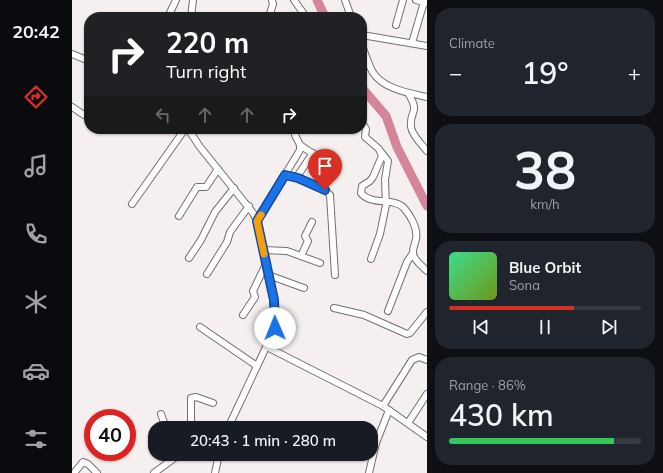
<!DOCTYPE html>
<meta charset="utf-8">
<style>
body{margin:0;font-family:Mulish,sans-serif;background:#20242c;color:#f1f3f6;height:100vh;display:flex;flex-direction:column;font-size:15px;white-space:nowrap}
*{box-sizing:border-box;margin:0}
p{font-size:13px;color:#9ea1a6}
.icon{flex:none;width:22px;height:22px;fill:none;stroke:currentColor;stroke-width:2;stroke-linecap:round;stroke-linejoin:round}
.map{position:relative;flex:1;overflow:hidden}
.side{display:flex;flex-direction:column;gap:8px;padding:8px;background:#0d0f14;width:236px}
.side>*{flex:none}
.hud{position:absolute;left:12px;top:12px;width:283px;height:122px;border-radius:16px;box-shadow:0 1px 3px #0004;background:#202124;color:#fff;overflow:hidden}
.speed{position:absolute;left:12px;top:409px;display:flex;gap:8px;font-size:20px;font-weight:700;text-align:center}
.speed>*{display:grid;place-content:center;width:52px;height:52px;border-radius:50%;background:#171b24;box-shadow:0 1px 3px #0004;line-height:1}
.speed .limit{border:6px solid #d22;background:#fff;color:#111}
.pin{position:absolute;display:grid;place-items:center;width:34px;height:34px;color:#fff;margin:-41px -17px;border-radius:50% 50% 50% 0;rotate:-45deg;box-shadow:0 0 4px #0007}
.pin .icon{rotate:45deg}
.me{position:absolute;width:44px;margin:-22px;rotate:359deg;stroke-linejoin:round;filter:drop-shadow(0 0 3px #0008)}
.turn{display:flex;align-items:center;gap:14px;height:84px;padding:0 16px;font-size:18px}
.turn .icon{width:52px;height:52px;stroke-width:2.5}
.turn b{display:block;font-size:28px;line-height:34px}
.lanes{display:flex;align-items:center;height:38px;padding:0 16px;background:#0003;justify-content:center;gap:20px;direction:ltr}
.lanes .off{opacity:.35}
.big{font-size:30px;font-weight:600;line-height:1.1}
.side .widget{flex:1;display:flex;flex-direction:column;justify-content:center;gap:6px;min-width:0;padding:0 14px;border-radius:16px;background:#20242c}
.side .dial{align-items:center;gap:0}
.dial b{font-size:52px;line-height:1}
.song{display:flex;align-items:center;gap:12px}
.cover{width:48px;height:48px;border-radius:6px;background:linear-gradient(135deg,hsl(150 70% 55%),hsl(80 70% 35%))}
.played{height:4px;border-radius:2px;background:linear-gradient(90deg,#d93025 65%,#363941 65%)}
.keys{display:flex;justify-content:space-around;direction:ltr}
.heat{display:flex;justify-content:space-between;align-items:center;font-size:22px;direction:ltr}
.charge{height:6px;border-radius:3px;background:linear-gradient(90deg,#34c759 86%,#363941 0)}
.trip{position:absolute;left:76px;top:421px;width:230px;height:40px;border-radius:16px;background:#171b24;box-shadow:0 1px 3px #0004;font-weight:600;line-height:40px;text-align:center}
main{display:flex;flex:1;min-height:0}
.tabs{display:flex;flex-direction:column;width:72px;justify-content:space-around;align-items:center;background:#090b0e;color:#9ea1a6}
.tabs .icon{width:28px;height:28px}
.tabs .selected{color:#d93025}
.tabs b{font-size:18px;color:#f1f3f6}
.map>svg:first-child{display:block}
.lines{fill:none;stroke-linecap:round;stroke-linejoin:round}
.river{stroke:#d58598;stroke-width:9}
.minor-casing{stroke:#746f70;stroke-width:8}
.minor{stroke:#fff;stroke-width:6}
.route-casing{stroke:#114b97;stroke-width:10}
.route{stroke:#1a73e8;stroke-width:7}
.slow{stroke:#f59e0b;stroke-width:7}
</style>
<main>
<nav class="tabs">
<b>20:42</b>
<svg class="icon selected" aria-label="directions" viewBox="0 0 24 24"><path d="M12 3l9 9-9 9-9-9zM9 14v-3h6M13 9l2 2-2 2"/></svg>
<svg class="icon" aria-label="music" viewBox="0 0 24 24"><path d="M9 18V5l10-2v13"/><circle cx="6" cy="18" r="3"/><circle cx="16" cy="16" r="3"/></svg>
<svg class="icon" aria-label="phone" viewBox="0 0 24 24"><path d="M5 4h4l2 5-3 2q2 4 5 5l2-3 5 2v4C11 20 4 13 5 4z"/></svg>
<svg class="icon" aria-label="climate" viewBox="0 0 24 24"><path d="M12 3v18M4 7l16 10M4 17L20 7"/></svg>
<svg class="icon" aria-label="car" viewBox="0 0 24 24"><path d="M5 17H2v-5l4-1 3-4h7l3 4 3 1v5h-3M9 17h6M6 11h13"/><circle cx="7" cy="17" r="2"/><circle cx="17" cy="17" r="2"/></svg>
<svg class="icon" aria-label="filters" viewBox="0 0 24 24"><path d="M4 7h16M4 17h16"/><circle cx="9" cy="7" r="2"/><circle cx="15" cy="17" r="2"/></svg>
</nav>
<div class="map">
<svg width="355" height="473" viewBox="0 0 355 473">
<rect width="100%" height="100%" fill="#f5eff0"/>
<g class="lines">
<g class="river">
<polyline points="245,0 253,17"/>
<polyline points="290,88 314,116 325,147 355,206"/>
</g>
<g class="minor-casing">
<g id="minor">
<polyline points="222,0 234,17"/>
<polyline points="273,0 279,17"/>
<polyline points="344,0 355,3"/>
<polyline points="96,17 104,0"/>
<polyline points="119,17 121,0"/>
<polyline points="197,17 201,4 200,0"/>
<polyline points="324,25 331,0"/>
<polyline points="290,35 355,46"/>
<polyline points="340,43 352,2"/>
<path d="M290,45C293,54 296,63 300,71C310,89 337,93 355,97"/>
<polyline points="0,54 17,61"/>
<path d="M336,93C349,114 337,110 339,127C340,135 350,145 355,151"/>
<polyline points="0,107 12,115"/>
<path d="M290,123L294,129L293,137L307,149L310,156L301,177L298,181L290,186L289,193C299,206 321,197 332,208C339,216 346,229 344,239C343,244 340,250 341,254C342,260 351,267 355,271"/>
<polyline points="116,129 128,147 181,213 185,221 202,300 203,328 156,428"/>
<polyline points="228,145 260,167"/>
<path d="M213,175C225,178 251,186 258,195L263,275"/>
<polyline points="224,178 241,153"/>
<polyline points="60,204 113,129"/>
<polyline points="107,216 125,187 134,187 146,169"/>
<polyline points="185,221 228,150 228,145 223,135 226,129"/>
<polyline points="191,250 215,251 248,263"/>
<polyline points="229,256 236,241 233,236 240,222"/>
<polyline points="117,258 129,240 143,212 162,188"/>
<polyline points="299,259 308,234 314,205 313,180 316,161 309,152"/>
<polyline points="135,274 155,242 158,232 177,206"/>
<polyline points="196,275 232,288"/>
<polyline points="262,308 292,315 335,334 338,333 355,312"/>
<polyline points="316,311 335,262 341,253"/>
<polyline points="171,315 183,297 181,291 194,264"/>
<polyline points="128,327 185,366"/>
<polyline points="195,347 311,406 355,437"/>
<polyline points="311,406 340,360 347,357 355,360"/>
<polyline points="89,414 94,428"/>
<polyline points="336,423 355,394"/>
<polyline points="119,428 119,398 124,397 141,403"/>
<polyline points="2,473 11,462 16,464 25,473"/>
<polyline points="82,473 108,454"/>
<polyline points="143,473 147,454"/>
<polyline points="297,473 304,443 317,410"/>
</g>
</g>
<use href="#minor" class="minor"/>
</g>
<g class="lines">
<g class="route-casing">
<polyline id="route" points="203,328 202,300 185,221 213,175 226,178 253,190"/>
</g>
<use href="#route" class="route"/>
<polyline class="slow" points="189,215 185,221 192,254"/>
</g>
</svg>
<div class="speed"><div class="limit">40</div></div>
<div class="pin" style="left:253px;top:190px;background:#d93025"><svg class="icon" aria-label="arrive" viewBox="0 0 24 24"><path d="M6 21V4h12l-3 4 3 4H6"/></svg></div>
<svg class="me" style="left:203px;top:328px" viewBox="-20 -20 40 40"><circle r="19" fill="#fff"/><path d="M0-13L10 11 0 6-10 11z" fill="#1a73e8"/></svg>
<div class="trip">20:43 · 1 min · 280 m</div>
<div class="hud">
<div class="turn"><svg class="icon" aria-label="right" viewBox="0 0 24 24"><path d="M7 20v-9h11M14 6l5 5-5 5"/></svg><div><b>220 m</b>Turn right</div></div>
<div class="lanes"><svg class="icon off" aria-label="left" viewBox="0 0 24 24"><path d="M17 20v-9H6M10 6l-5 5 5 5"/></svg><svg class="icon off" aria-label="ahead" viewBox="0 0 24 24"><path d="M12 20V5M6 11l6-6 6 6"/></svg><svg class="icon off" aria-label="ahead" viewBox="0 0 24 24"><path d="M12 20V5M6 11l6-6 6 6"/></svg><svg class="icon" aria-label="right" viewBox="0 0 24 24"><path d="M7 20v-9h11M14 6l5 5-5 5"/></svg></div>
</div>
</div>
<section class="side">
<div class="widget"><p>Climate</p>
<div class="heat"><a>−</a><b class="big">19°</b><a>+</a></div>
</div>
<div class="widget dial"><b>38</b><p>km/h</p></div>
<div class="widget">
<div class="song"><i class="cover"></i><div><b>Blue Orbit</b><p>Sona</p></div></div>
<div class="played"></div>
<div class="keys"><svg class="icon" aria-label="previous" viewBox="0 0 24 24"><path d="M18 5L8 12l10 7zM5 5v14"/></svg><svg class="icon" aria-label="pause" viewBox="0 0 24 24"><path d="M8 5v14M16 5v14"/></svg><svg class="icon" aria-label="next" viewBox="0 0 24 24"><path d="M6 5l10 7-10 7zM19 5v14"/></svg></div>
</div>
<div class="widget"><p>Range · 86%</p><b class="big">430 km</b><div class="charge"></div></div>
</section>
</main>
